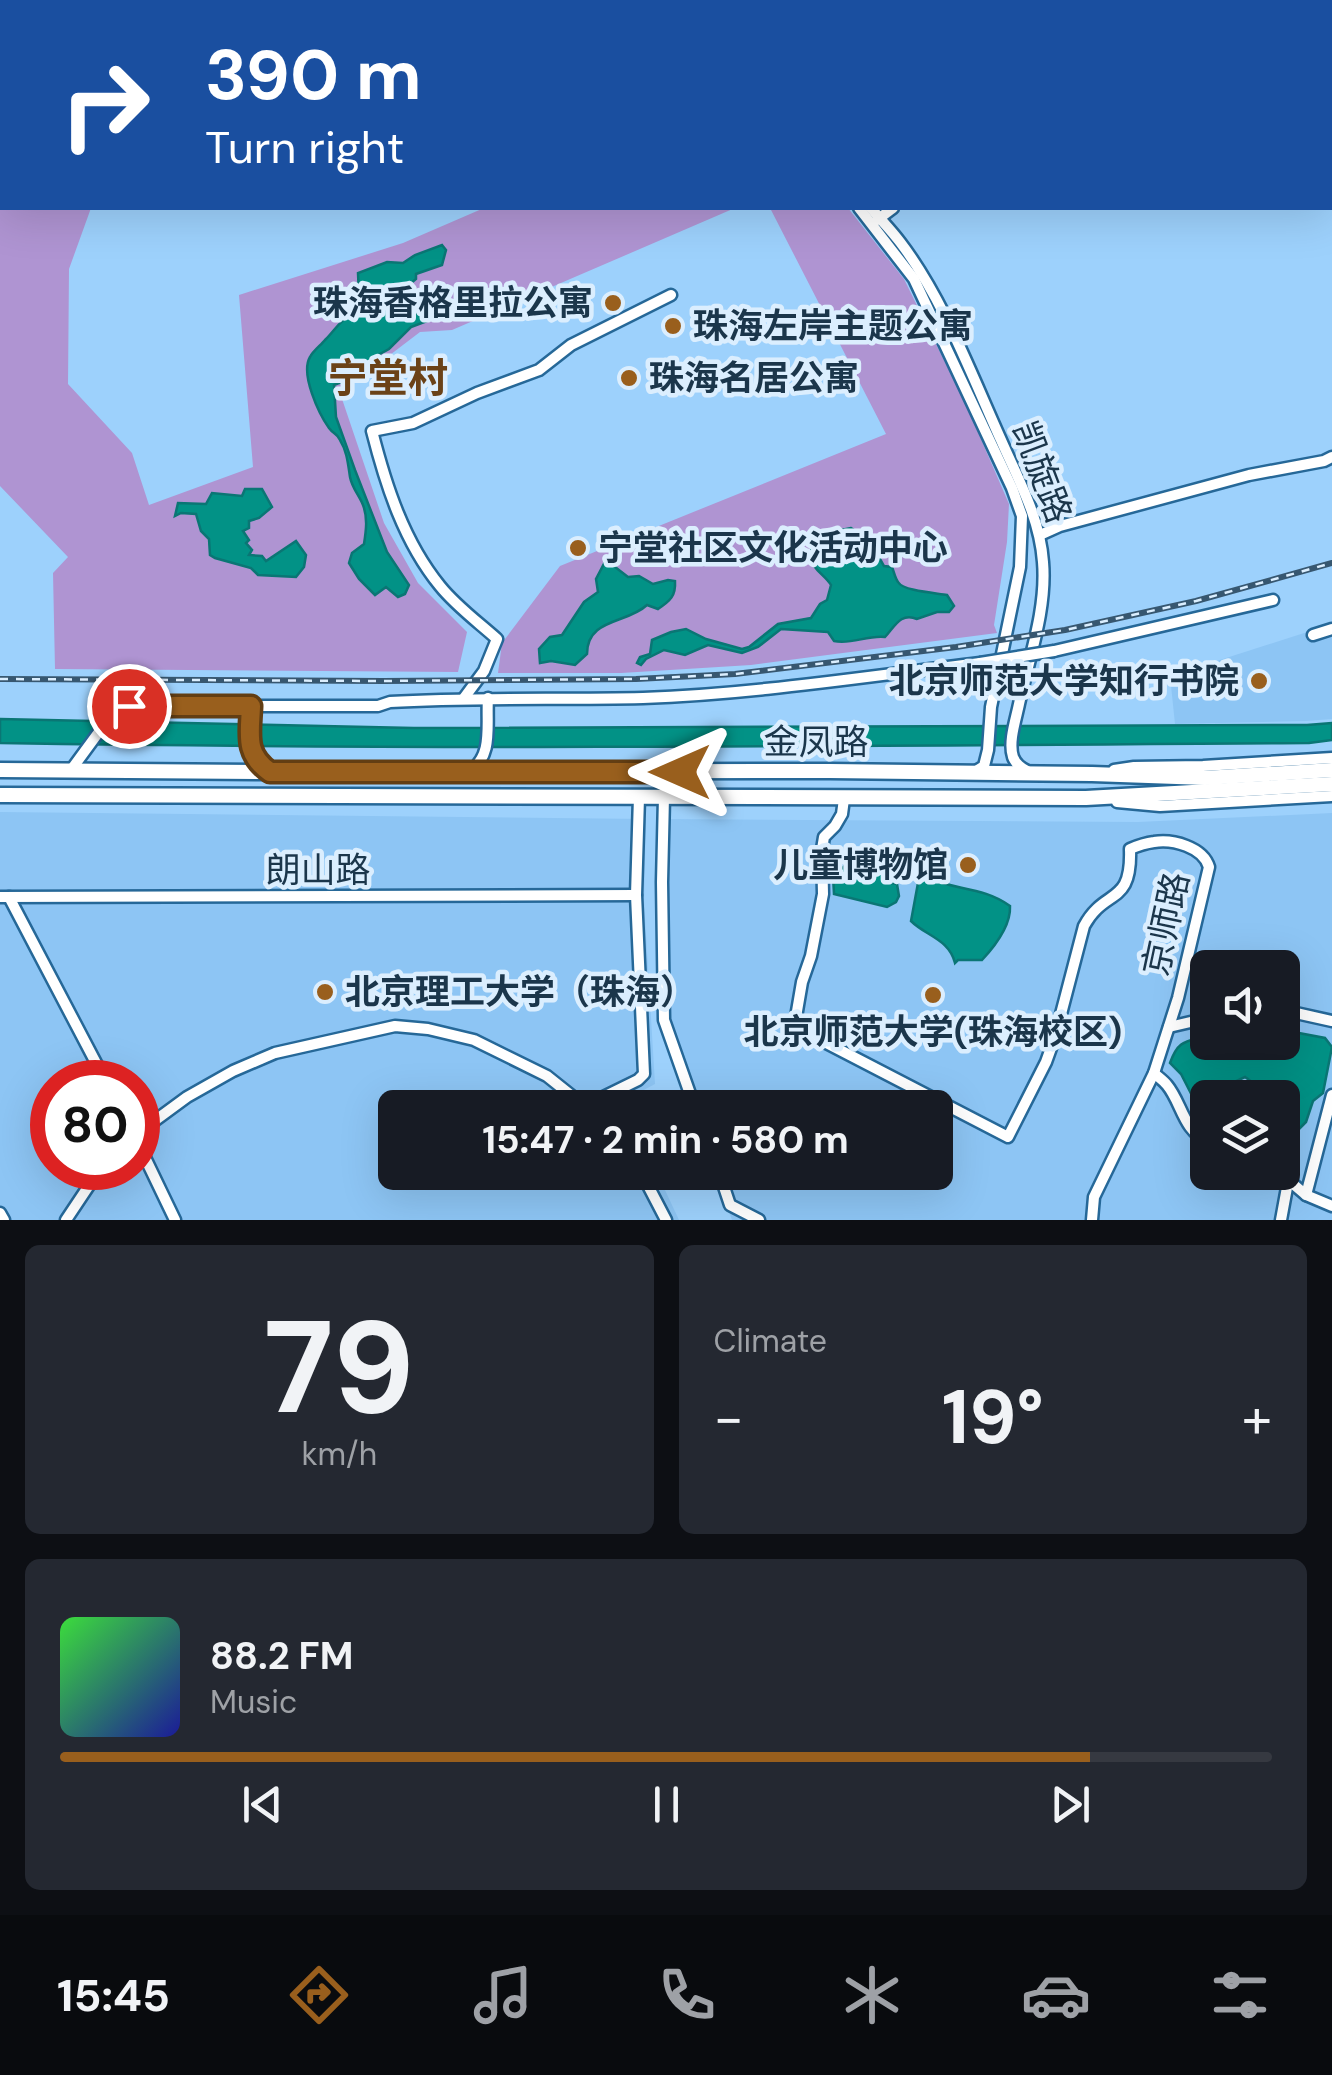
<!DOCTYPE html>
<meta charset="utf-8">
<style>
body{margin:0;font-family:"DM Sans","Noto Sans SC",sans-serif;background:#242831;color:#f1f3f6;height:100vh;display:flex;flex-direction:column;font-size:38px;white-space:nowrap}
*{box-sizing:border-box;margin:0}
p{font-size:32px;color:#9ea1a6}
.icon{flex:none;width:55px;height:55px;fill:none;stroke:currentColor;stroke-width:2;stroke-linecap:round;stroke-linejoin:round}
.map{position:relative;height:1220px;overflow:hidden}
.drawer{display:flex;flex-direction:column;gap:25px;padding:25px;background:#0d0f14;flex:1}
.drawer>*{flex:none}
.banner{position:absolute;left:0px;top:0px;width:1332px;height:210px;box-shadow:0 10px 40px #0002;background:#1a4fa0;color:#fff;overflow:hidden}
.buttons{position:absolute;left:1190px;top:950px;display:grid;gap:20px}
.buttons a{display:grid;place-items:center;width:110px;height:110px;border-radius:15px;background:#171b24;box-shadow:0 10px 40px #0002;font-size:50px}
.speed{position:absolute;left:30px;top:1060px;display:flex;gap:20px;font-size:50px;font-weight:700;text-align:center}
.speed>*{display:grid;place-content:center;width:130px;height:130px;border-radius:50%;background:#171b24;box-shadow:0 10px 40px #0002;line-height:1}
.speed .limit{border:15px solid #d22;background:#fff;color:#111}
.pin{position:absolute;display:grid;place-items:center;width:85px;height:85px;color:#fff;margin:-42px;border:5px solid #fff;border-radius:50%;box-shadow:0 2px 10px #0007}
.me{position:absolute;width:110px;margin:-55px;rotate:270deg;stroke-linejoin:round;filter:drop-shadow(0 0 8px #0008)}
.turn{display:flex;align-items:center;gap:35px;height:210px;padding:0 40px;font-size:45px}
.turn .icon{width:130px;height:130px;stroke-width:2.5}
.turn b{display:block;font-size:70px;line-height:85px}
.big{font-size:75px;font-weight:700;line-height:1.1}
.drawer .card{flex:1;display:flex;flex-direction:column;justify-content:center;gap:15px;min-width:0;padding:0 35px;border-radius:15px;background:#242831}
.drawer .dial{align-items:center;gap:0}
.dial b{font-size:130px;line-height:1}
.song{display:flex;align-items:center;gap:30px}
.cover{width:120px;height:120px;border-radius:15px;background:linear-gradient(135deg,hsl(120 70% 55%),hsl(240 70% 35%))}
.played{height:10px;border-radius:5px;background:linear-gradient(90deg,#995f1d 85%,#363941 85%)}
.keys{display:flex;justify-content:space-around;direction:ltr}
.heat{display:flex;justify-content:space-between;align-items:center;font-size:55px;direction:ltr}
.drawer .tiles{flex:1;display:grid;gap:25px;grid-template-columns:1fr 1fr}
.card:last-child{grid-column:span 2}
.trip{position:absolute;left:378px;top:1090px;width:575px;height:100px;border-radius:15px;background:#171b24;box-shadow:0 10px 40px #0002;font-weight:700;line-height:100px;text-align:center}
.menu{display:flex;height:160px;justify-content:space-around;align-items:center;background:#090b0e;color:#9ea1a6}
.menu .icon{width:70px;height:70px}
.menu .on{color:#995f1d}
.menu b{font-size:45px;color:#f1f3f6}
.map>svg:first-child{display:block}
.built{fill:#8dc5f4;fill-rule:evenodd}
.green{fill:#af94d2}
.water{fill:#029286;stroke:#0a7674;stroke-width:2.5}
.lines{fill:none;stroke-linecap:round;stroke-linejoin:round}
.minor-casing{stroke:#266898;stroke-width:15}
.highway-casing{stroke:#266898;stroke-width:19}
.minor{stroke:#fff;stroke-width:10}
.highway{stroke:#fff;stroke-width:14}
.rail-casing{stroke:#375770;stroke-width:6}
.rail{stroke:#dbeefe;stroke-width:2.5;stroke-dasharray:8;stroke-linecap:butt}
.minor-bridge-casing{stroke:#266898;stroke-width:15;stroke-linecap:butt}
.minor-bridge{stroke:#fff;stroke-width:10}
.route-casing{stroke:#633e13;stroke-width:25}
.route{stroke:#995f1d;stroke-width:18}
.poi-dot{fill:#995f1d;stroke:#dbeefe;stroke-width:4}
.labels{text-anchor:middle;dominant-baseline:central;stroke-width:9;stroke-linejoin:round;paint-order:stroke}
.poi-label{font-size:35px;font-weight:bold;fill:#1b364b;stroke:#dbeefe;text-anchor:start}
.street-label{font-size:35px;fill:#1b364b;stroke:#dbeefe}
.quarter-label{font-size:40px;font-weight:bold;fill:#6b4217;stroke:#dbeefe}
</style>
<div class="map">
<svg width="1332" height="1220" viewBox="0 0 1332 1220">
<rect width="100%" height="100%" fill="#9dd1fc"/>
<g class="built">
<polygon points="1332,624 1332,719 1306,721 1175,724 1170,676"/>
<path d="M0,812L646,819L644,901L655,1084L612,1107L395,1108V1172L657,1173L679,1220H0ZM52,1082H138V1168H52Z"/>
<path d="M1332,813V1220H732L715,1173L935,1172V1108L691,1107L659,1022L656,903L659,819L1138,822ZM1208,968H1282V1042H1208ZM1208,1098H1282V1172H1208Z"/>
</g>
<g class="green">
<polygon points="0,0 515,0 514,2 2,2 2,208 91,208 69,269 68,384 132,453 149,505 253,467 239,295 403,243 484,208 735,208 452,330 420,332 340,393 384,523 418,583 467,632 458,672 55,669 53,573 68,557 0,486"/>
<polygon points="770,208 848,208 904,279 968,409 1009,504 1007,542 994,625 997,633 751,665 621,673 498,673 502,643 560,566 886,434"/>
</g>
<g class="water">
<path d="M442,245L446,250L442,265L416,274V279L410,284H394L392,295C405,309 416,316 435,318L411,327L389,349L378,355L352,378L334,385L336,417L355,470L387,552L409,585L405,594L398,597L386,587L375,595L359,579L349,563L352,553L364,544C366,531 368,518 363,505C359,495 352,488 350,477C348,464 347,451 340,440C335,431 335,436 329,428C319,414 300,374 310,357C313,351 321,345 325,340C335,330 340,320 353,313L359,296L358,273L387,262L403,263L415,255Z"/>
<polygon points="245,489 262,489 272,507 259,518 249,521 249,528 243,531 249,540 246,543 252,550 249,555 262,556 266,561 296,541 306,555 304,567 296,577 258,575 251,568 215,558 210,555 209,539 201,531 196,514 181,513 175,516 178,503 206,504 212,493 242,496"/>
<path d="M851,528L873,543L874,556L880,559L884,566L892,567C894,572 895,578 898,582C903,591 936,593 947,595L954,606L949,612H937L917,619C901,612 895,626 885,637C867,635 851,645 834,641L828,632L781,629L758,647L742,653L708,645L685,655L664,650L646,659L641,665L637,663L640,657L650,654L652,640L671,632L686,629L706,639L742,649L749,647L778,624L811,618L820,604L827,600L831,585C827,578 819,573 815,567C798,542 832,531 851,528Z"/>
<path d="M606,560L628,577L639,576L653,584L668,580L675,581C676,596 670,601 658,609L647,605C627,624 587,618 587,654L575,665L551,661L540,663L539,649L550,637L562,635L584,602L598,592L596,579Z"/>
<path d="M0,719L414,728L1307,725L1332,723V740L1309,743C872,746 436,750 0,743Z"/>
<polygon points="871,851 889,867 889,879 892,883 897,884 899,896 896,902 887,907 834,894 833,876 860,853"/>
<path d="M928,878C955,890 984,887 1010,906C1011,925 995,946 982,960H958L955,963C949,939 926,936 911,921L918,883L920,879Z"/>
<path d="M1283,1030L1325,1038L1332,1047L1323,1093L1313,1101L1306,1122L1294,1134L1286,1132L1283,1135L1282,1098L1278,1097L1276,1093L1261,1084L1256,1085L1245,1077L1232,1083L1231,1093L1234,1097L1208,1098L1207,1120L1199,1109L1181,1074L1170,1063C1178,1040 1185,1042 1207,1036L1208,1042H1282Z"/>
</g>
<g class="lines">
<g class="minor-casing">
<g id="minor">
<polyline points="765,0 765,2"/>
<polyline points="773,0 773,2"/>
<polyline points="586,2 587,0"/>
<polyline points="1330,112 1332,111"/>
<polyline points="859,208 914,279 1012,488 1022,516 1020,567 991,707 988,750 984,766 976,771"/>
<path d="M871,208C880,219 891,230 900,242C943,298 972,376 1001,440C1018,479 1040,518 1043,562C1047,609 1029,658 1019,704C1016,719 1008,742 1013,757C1016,765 1022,768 1029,772"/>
<polyline points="877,220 893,208"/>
<polyline points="1040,535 1060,526 1249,475 1324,461 1332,457"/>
<polyline points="1313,635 1332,629"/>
<polyline points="1054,651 1273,600"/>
<path d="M464,698L484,671L497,639C478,622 456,606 440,586C404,542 386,486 372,431L413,423L477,393L539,370L571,345L671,295"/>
<path d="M251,706C251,734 243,753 269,772"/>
<path d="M71,770L115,710L129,706H378L390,702C474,697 559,700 643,698C756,694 868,676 980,663"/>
<polyline points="1114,770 1134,767 1203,766 1332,758"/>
<path d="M469,772C494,756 486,725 488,698"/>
<polyline points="664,797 662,882 664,1020 695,1108"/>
<path d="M844,799L842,814L835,826L824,837L822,849L823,894L811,956L802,982L796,1017L798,1024L811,1035L1008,1137L1046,1062L1055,1037L1084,926C1105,887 1132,907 1130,849C1137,846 1146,843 1154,842C1173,839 1203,847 1209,867L1178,998L1154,1073L1094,1197L1092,1220"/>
<polyline points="1117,802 1160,806 1332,796"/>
<polyline points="0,897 636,895"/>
<polyline points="9,897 106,1082"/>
<polyline points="1282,1012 1296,1013 1332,1021"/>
<polyline points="1169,1027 1208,1018"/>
<path d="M1154,1073C1158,1077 1163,1080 1167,1085C1182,1103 1183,1131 1208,1141"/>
<polyline points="585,1106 638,1080 644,1074 636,895 639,797"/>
<polyline points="138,1133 187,1097 233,1071 275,1053 395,1026 428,1029 474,1040 547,1076 587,1108"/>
<polyline points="138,1143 175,1220"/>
<polyline points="641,1172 666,1220"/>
<polyline points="719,1172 730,1205 759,1220"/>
<polyline points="1279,1172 1306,1195 1332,1206"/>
<polyline points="1306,1195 1332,1095"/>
<polyline points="0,1213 4,1220"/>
<polyline points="66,1220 94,1178 104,1168"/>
<polyline points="1281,1220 1288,1182"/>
</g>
</g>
<g class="highway-casing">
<g id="highway">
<polyline points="0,770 270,772 830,771 1092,774 1205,778 1332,770"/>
<polyline points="0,795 1086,798 1332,784"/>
</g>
</g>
<use href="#minor" class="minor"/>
<use href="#highway" class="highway"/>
<g class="rail-casing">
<polyline id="rail" points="0,679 384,681 636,679 735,674 956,647 1065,630 1196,601 1332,563"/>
</g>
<use href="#rail" class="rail"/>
<g class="minor-bridge-casing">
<polyline id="minor-bridge" points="980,663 1054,651"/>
</g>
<use href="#minor-bridge" class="minor-bridge"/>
</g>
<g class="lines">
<g class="route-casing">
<path id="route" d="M129,706H251C250,734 244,754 270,772H680"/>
</g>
<use href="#route" class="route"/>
</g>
<g class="poi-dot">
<circle cx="613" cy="303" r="10"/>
<circle cx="673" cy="326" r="10"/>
<circle cx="629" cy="378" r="10"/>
<circle cx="578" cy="548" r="10"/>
<circle cx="1259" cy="681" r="10"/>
<circle cx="968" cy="865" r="10"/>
<circle cx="325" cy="992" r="10"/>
<circle cx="933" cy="995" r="10"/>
</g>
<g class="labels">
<g class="poi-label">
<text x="593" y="303" text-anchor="end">珠海香格里拉公寓</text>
<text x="693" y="326">珠海左岸主题公寓</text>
<text x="649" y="378">珠海名居公寓</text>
<text x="598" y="548">宁堂社区文化活动中心</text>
<text x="1239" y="681" text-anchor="end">北京师范大学知行书院</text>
<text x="948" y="865" text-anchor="end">儿童博物馆</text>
<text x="345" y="992">北京理工大学（珠海）</text>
<text x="933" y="1032" text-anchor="middle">北京师范大学(珠海校区)</text>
</g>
<g class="street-label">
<text transform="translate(1042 472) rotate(69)">凯旋路</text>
<text x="816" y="742">金凤路</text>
<text x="318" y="870">朗山路</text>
<text transform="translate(1166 924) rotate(-78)">京师路</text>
</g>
<g class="quarter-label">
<text x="388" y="378">宁堂村</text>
</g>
</g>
</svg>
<div class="buttons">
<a><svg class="icon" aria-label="sound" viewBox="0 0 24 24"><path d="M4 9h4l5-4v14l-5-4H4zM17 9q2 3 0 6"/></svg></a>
<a><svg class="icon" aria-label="layers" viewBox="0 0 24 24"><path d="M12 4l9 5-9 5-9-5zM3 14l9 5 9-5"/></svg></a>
</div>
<div class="speed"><div class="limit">80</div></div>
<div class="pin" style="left:129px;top:706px;background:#d93025"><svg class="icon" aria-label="arrive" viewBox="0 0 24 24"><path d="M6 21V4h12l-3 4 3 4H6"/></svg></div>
<svg class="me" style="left:680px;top:772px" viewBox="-20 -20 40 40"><path d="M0-17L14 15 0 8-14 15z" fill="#995f1d" stroke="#fff" stroke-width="4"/></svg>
<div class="trip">15:47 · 2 min · 580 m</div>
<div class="banner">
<div class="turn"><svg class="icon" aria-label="right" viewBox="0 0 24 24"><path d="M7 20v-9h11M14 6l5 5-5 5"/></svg><div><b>390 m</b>Turn right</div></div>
</div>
</div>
<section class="drawer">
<div class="tiles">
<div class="card dial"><b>79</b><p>km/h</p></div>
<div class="card"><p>Climate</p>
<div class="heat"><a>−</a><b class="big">19°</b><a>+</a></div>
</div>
<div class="card">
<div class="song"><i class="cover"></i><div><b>88.2 FM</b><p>Music</p></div></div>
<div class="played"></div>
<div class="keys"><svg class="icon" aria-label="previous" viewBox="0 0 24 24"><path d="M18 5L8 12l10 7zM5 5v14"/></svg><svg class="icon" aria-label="pause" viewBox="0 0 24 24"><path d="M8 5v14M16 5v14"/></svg><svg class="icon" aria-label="next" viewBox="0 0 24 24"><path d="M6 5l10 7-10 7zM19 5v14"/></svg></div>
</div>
</div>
</section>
<nav class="menu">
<b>15:45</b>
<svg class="icon on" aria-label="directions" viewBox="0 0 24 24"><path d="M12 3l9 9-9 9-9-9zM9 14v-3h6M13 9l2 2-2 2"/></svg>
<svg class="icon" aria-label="music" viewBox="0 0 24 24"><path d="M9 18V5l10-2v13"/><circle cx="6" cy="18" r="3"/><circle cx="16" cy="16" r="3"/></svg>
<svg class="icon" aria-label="phone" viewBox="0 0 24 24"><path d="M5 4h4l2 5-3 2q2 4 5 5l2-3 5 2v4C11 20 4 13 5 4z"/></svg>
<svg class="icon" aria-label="climate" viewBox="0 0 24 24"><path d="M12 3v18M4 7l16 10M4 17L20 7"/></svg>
<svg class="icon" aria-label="car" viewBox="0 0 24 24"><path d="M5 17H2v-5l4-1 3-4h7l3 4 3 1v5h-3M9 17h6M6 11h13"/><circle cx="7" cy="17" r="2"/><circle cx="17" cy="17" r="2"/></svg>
<svg class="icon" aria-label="filters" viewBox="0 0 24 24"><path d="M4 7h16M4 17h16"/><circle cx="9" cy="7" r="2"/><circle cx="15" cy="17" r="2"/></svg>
</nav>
